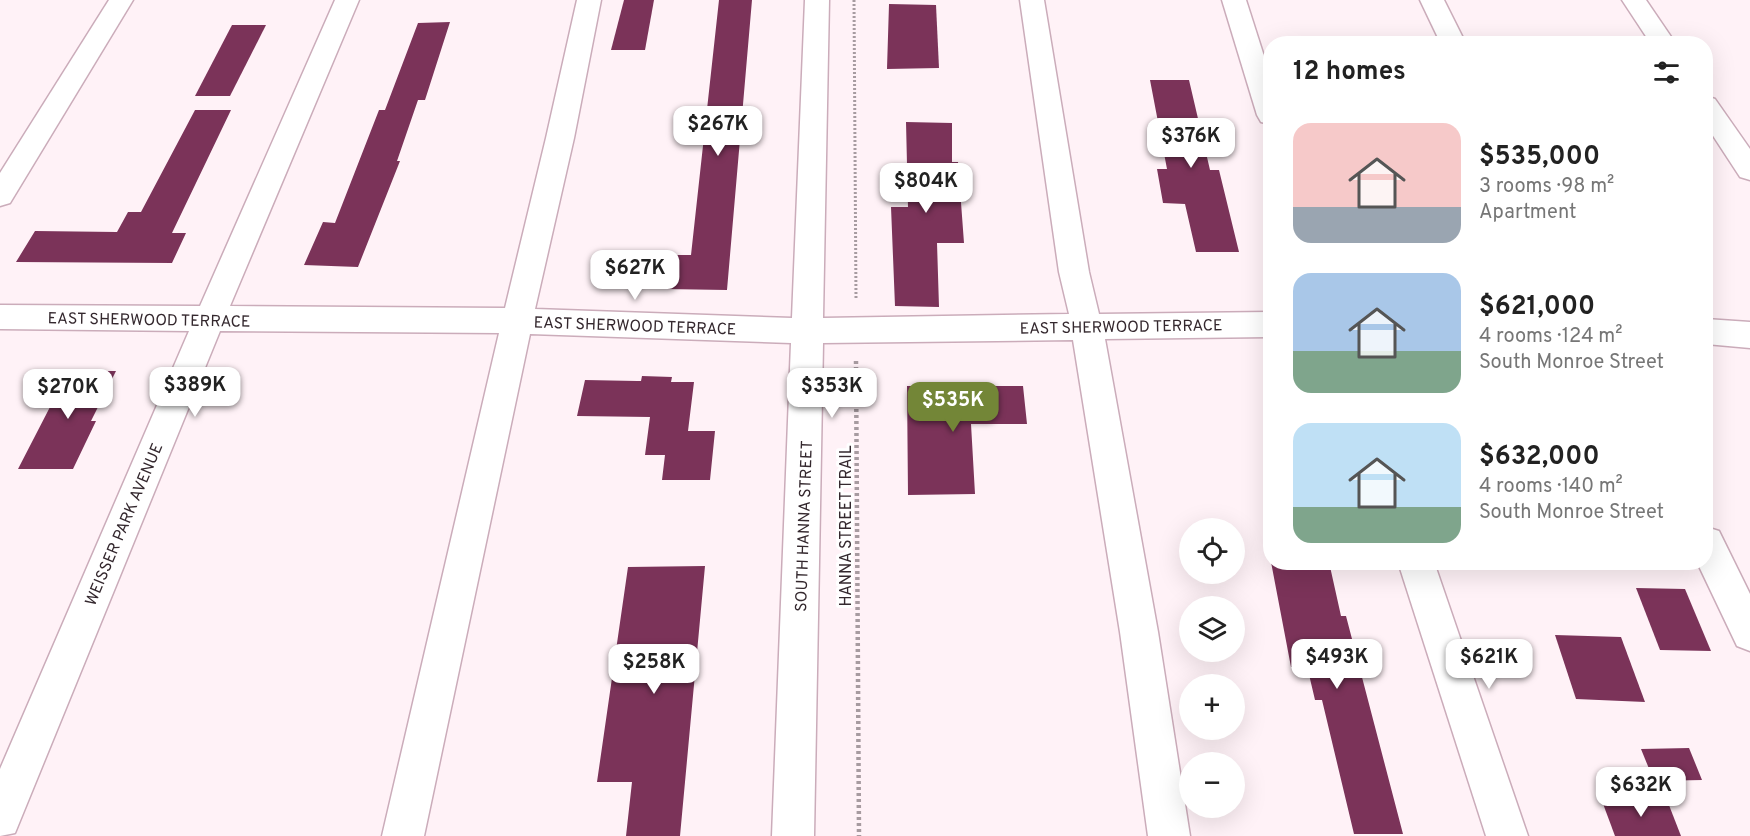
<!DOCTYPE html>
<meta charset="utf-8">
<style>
:root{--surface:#fff;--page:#f6f6f6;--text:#222;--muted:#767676;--accent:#738637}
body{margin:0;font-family:Overpass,sans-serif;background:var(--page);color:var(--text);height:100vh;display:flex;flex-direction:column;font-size:22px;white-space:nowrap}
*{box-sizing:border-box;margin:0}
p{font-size:20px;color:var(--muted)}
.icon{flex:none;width:33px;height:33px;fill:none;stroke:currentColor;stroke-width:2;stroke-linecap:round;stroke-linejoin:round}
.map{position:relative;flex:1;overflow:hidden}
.sheet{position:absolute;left:1263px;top:36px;width:450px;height:534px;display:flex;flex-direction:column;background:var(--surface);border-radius:24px;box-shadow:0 6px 24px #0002}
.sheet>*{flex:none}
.buttons{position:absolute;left:1179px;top:518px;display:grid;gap:12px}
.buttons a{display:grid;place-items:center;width:66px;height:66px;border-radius:50%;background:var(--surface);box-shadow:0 6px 24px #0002;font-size:30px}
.price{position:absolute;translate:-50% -51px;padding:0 14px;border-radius:12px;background:#fff;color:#222;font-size:20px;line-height:39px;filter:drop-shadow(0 2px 3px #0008)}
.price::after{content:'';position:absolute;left:50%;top:36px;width:18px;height:14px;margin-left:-9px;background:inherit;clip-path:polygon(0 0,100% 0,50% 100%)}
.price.on{background:var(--accent);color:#fff}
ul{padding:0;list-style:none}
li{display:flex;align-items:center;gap:18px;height:150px;padding:0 30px}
li span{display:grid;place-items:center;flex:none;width:168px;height:120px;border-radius:18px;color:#555}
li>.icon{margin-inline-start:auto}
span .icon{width:72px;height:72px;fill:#fffc;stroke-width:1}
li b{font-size:26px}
h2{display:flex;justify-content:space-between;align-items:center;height:72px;padding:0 30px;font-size:26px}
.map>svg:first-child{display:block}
.building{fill:#7b3359}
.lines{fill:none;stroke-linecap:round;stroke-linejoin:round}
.minor-casing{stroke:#cbacba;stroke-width:3}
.path-far1{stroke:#a79ba0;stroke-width:3;stroke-dasharray:2 2;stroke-linecap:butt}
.path{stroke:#a79ba0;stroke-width:4.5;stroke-dasharray:3 3;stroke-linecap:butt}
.minor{fill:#fff;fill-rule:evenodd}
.labels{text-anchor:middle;stroke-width:6;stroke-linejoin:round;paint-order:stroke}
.street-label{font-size:16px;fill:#34282e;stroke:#fff}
</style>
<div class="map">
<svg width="1750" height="836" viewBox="0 0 1750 836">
<rect width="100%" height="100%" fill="#fff2f7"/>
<g class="building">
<path d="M624 0H654L645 50H611Z"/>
<path d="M719 0H752L727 290 665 289 670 255H691Z"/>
<path d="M889 4 936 5 939 68 887 69Z"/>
<path d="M450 22 425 100H418L397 161H400L358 267 304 265 323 222 335 223 379 110H385L418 23Z"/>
<path d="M232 25H266L230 96H195Z"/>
<path d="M1150 80H1189L1210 170H1219L1239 252H1196L1185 204 1163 203 1157 169H1167Z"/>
<path d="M195 110H231L172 233H186L172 263 16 262 35 231 117 232 128 212H141Z"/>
<path d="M906 122 952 123V162H958L964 243H937L939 307 895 306 891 207H908Z"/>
<path d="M63 371H116L91 421H96L73 469H18L50 407H44Z"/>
<path d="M642 376 672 377 671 382H694L688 431H715L710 480H662L665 455H645L650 417 577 416 585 380 637 381H641Z"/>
<path d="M907 386H1023L1027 424H971L975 494 908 495Z"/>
<path d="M1271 562H1329L1341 616H1346L1403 834H1354L1322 700H1315L1307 666 1291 667Z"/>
<path d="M705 566 680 836H626L632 782H597L628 567Z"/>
<path d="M1636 588 1685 589 1711 651 1660 650Z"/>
<path d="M1555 635 1621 637 1645 702 1576 699Z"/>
<path d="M1689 748 1702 780 1654 781 1641 749Z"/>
<path d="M1667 800 1681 836H1615L1602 801Z"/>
</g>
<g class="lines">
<defs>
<g id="minor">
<path d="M109 0H133L10 203 0 206V173Z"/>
<path d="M335 0H359L230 306 505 308 546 138 577 0H601L574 138 535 309 792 318 805 0H829L823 318 1069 314 1059 272 1020 0H1044L1089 272 1099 314 1270 312V337L1105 339 1158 632 1190 836H1148L1120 632 1073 340 823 343 814 836H772L791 343 530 334 424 836H382L499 333 220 331 15 833 0 836V769L189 331 0 329V305L200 306Z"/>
<path d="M1222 0H1246L1270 75V124L1261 122 1257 115Z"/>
<path d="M1420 0H1444L1466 44H1441Z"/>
<path d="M1622 0H1646L1676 44H1651Z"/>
<path d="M1706 96 1715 99 1750 149V180L1740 177 1706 125Z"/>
<path d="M1706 319 1750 322V348L1706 344Z"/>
<path d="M1706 527 1719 531 1750 594V651L1737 646 1697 562H1706Z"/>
<path d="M1398 562H1434L1528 836H1486Z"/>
</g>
</defs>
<use href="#minor" class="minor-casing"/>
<path class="path-far1" d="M854 0 856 299"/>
<path class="path" d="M856 361 859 836"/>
<use href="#minor" class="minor"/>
</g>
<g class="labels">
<g class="street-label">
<text transform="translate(149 319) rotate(1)" y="6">EAST SHERWOOD TERRACE</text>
<text transform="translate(635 325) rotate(2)" y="6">EAST SHERWOOD TERRACE</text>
<text transform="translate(1121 326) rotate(-1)" y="6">EAST SHERWOOD TERRACE</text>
<text transform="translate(123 524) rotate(-67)" y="6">WEISSER PARK AVENUE</text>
<text transform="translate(803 526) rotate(-88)" y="6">SOUTH HANNA STREET</text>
<text transform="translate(845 526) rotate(-90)" y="6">HANNA STREET TRAIL</text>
</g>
</g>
</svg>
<div class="buttons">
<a><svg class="icon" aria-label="locate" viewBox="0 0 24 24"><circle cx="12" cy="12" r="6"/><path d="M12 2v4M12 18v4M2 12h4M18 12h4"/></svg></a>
<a><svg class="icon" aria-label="layers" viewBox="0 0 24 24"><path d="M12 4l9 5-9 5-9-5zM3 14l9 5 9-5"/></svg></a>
<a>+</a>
<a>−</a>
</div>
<b class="price" style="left:718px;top:157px">$267K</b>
<b class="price" style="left:1191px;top:169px">$376K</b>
<b class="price" style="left:926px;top:214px">$804K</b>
<b class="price" style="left:635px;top:301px">$627K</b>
<b class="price" style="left:195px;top:418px">$389K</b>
<b class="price" style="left:832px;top:419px">$353K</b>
<b class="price" style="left:68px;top:420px">$270K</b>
<b class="price on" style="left:953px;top:433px">$535K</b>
<b class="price" style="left:1337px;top:690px">$493K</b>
<b class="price" style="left:1489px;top:690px">$621K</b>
<b class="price" style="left:654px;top:695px">$258K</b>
<b class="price" style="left:1641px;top:818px">$632K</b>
<section class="sheet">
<h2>12 homes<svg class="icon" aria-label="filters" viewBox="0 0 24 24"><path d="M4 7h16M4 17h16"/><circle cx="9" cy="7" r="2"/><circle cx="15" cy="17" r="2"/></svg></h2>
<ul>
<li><span style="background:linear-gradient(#f6c9c9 70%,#9aa5b1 0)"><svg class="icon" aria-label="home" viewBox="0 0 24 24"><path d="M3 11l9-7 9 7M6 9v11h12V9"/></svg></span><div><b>$535,000</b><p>3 rooms · 98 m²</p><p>Apartment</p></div></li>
<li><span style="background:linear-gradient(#a9c7e8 65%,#7fa58c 0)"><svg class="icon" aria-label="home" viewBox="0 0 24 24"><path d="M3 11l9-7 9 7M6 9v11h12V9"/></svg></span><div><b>$621,000</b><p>4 rooms · 124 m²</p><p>South Monroe Street</p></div></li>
<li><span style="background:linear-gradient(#bfe0f5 70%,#7fa58c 0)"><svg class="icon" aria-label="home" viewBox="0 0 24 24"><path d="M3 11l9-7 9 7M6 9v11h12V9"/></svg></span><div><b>$632,000</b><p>4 rooms · 140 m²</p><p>South Monroe Street</p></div></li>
</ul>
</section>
</div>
